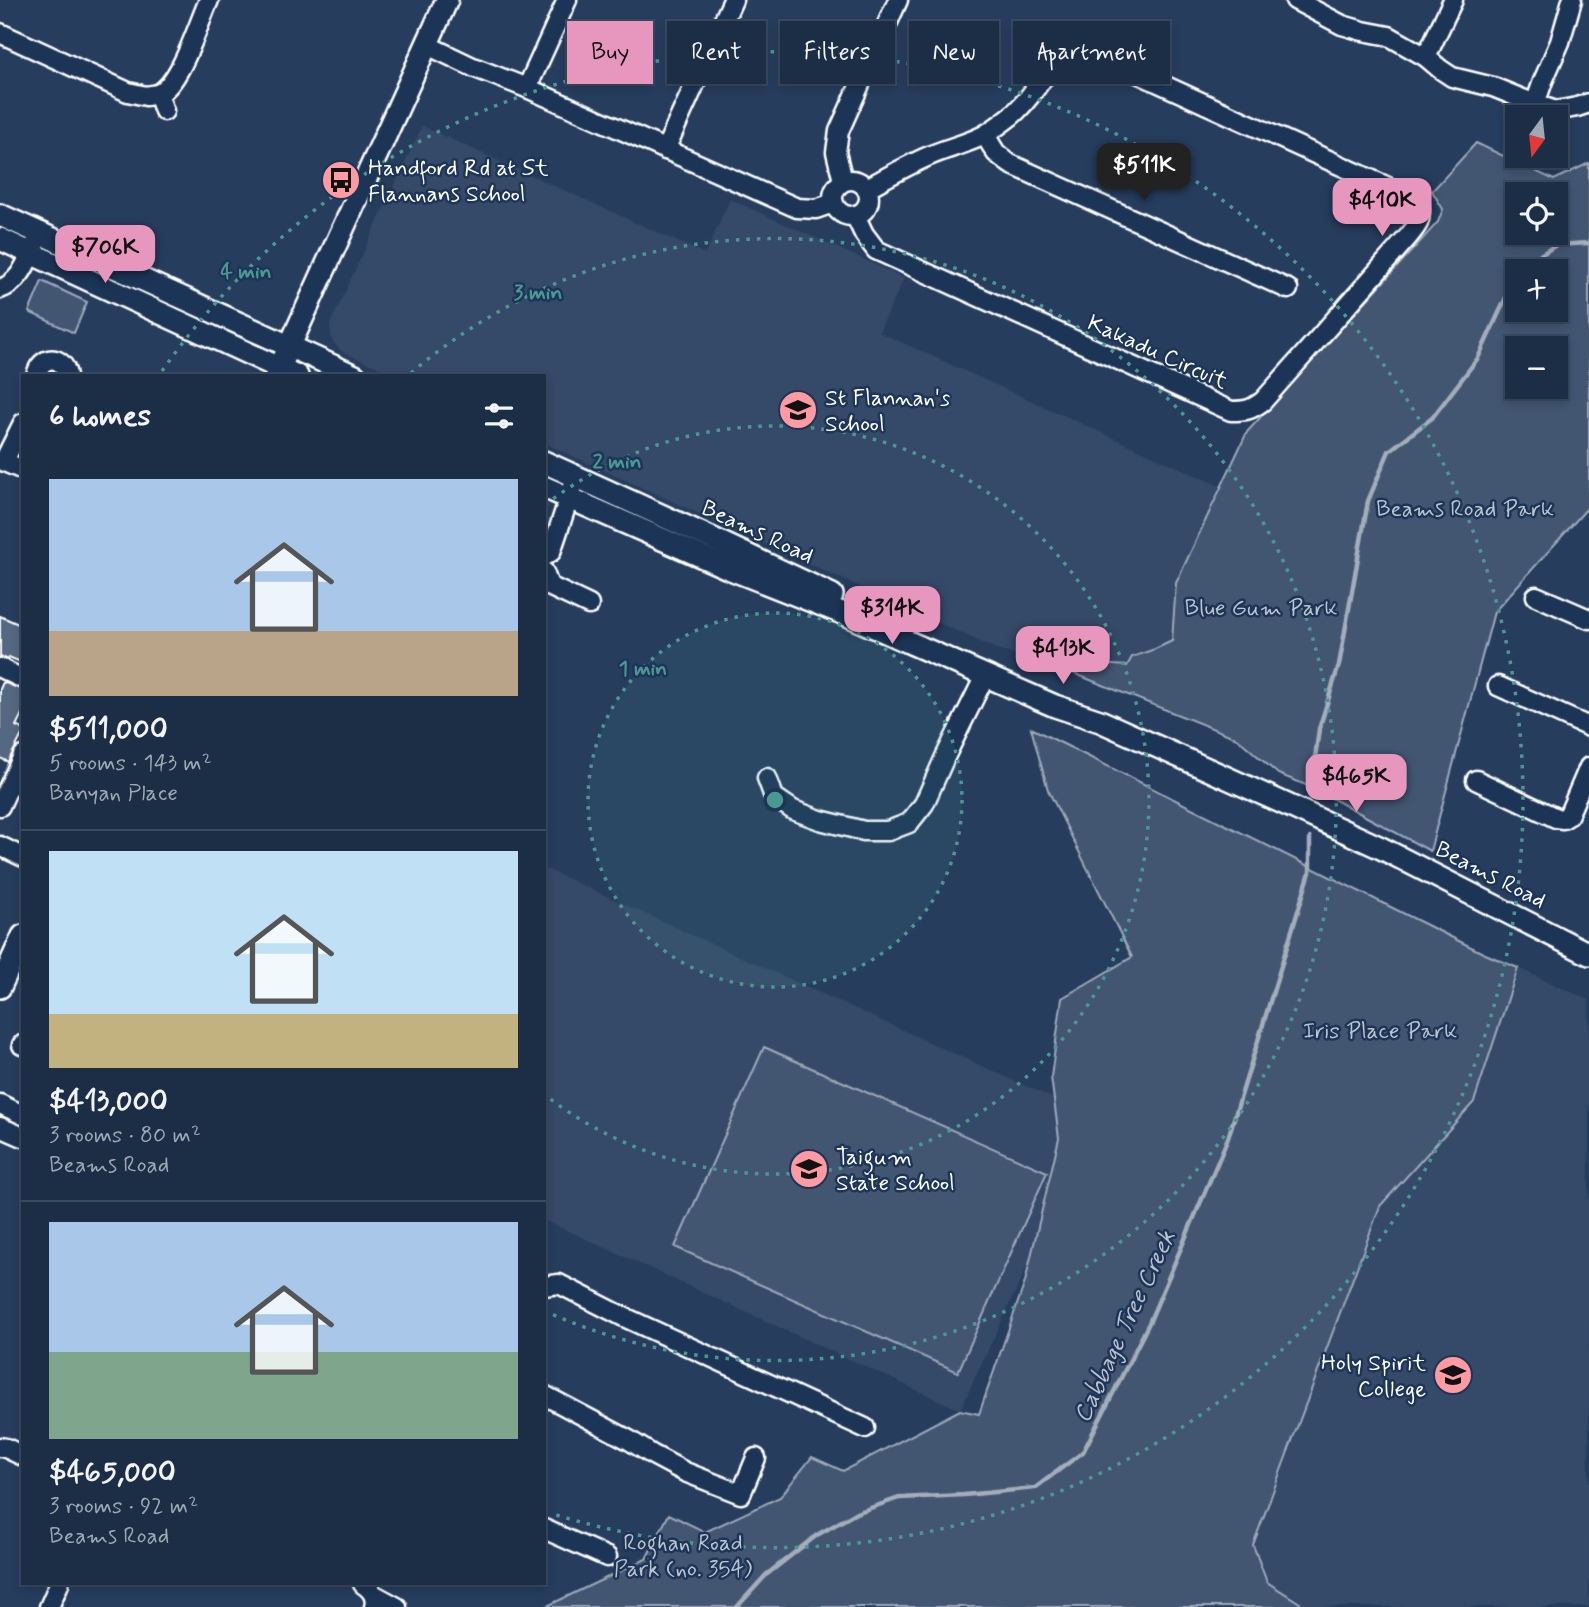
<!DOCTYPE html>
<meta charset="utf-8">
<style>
:root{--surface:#1c2e46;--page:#25364d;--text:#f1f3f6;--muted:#a0a8b3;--line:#3a4a5f;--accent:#e797bd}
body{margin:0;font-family:Mynerve,sans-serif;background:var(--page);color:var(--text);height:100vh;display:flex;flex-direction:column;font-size:26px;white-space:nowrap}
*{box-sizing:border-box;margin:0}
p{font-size:23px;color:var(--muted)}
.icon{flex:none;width:38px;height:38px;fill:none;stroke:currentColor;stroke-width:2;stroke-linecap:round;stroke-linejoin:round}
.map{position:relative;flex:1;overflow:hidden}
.drawer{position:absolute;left:21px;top:374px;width:525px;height:1211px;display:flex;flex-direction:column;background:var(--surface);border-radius:0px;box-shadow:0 4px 10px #0003,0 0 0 2px var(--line)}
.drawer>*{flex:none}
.banner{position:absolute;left:567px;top:21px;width:665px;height:63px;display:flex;gap:14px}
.needle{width:46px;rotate:195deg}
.fabs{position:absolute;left:1505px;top:105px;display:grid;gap:14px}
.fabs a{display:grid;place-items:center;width:63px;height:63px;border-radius:0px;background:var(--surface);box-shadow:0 4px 10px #0003,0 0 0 2px var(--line);font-size:35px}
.price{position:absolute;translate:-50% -60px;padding:0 16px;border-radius:14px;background:var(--accent);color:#111;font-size:23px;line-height:46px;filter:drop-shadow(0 2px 4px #0008)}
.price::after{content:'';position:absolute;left:50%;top:42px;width:21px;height:16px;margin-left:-10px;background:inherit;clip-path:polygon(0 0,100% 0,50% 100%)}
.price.active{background:#222;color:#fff}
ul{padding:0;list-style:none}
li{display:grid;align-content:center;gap:14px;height:371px;padding:0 28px}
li+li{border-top:2px solid var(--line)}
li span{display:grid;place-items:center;height:217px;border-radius:0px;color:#555}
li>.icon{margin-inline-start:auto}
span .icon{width:126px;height:126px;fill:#fffc;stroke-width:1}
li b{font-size:30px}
h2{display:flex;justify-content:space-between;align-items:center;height:84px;padding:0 28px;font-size:30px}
.chip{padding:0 24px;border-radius:0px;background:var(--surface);box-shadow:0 4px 10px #0003,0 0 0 2px var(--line);font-size:24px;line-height:63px}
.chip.active{background:var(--accent);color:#111}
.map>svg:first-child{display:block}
.built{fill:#344a68}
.green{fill:#425672;stroke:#a0aab8;stroke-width:2;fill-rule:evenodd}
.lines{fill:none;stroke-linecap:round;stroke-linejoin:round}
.stream{stroke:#a4aebb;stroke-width:4.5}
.building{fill:#556781;stroke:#fff;stroke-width:2}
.minor-casing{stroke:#fff;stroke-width:23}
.major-casing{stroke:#fff;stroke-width:26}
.minor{stroke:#1d3557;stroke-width:18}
.major{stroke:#1d3557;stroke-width:21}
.ring{fill:none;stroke:#4b9892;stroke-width:3.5;stroke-dasharray:3.5 7}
.labels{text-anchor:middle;stroke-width:5;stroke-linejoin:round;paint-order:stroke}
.poi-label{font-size:23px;fill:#fff;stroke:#1d3557;text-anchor:start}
.street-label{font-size:23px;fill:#fff;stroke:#1d3557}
.park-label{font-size:23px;fill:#bdc4ce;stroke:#1d3557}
.water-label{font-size:24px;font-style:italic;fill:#bbc2cc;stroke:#1d3557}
.centre{fill:#4b9892;stroke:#1d3557;stroke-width:3.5}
.ring-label{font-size:21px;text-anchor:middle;font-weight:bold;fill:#4b9892;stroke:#1d3557;stroke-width:5;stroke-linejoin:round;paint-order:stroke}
</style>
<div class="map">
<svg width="1589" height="1607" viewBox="0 0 1589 1607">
<rect width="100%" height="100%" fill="#263d5e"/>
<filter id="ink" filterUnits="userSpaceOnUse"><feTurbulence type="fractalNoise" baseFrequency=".0143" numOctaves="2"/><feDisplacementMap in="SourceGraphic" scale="14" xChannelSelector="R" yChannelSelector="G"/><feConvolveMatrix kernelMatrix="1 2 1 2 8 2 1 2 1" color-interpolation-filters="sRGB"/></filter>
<g filter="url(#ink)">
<g class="built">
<path d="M422 126 705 254 730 199 904 278 879 332 1220 486 1176 583 1171 669 1040 660 1000 651 544 443V376H397L343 352 336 346 331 338 330 324Z"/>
<path d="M544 868 1097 1118 960 1410 544 1220Z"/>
<path d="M1518 968 1589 1000V1607H1306L1267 1582 1253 1545 1380 1206 1474 1102Z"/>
</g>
<g class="green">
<path d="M1476 143 1554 180 1589 163V506L1494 612 1430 851 1311 787 1278 774 1237 738 1040 660 1127 666 1132 657 1155 649 1172 641 1176 583 1247 432 1438 222 1443 209 1432 191ZM1517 194H1556V233H1517ZM1517 271H1556V310H1517ZM1517 348H1556V387H1517Z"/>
<path d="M42 281 87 302 74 333 29 312Z"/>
<path d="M1031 728 1483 953 1518 968 1474 1102 1380 1206 1253 1545 1267 1582 1306 1607H545L646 1559 669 1514 705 1532 780 1497 812 1457 843 1471 960 1410 979 1414 1025 1282 1059 1138 1051 1077 1062 998 1132 957 1048 790Z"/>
<path d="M764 1047 1047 1172 958 1372 675 1247Z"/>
</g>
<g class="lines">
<g class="stream">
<path d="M1518 271 1520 268 1556 245 1589 243"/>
<path d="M1311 787 1319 729 1339 665 1368 501 1389 451 1432 418 1478 358 1517 274"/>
<path d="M737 1607 766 1575 817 1535 856 1513 899 1498 964 1495 1035 1488 1083 1452 1149 1323 1228 1138 1310 872V838"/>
</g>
</g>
<g class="building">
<path d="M0 616 23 626V663L9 657 8 659 0 657Z"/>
<path d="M3 682 23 690V712L16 726 23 729V733L8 762 0 758V689Z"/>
</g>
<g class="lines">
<defs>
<g id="minor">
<path d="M1295 0 1342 25 1363 31 1389 36 1426 57 1440 69 1452 77 1493 87 1535 104 1556 111 1577 107 1589 103"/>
<path d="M0 33 128 92 146 96 158 94 164 111"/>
<path d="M427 45 473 67 527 88 797 208 816 209 833 203"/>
<path d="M1426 57 1453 0"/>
<path d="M527 88 567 0"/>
<path d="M158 94C181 83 198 24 209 0"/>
<path d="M1535 104 1543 81 1560 42 1572 0"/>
<path d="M985 135 996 153 1010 164 1288 289"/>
<path d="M665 150 733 0"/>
<circle cx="851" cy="198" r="18"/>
<path d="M843 181 836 152 839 131 898 0"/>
<path d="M855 215 864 234 876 250 1231 411C1246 411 1251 410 1263 401L1408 237C1418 225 1422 220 1419 205L1410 197 1104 58C1043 48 1048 85 1011 116 1003 122 993 130 984 135 967 144 947 148 929 156 908 165 887 177 867 188"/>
<path d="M0 289C21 282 27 261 36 243"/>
<path d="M36 376C40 354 64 354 67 376"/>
<path d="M0 460 23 470"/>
<path d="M4 461 23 423"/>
<path d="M544 556 551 552 573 486"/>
<path d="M544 572 549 586 589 605"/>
<path d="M1536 596 1589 619"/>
<path d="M0 668 23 679"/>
<path d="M1498 686 1589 727"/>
<path d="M767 778 774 797 793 810 820 820 864 831H888L909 823 924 804 945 757 985 676"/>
<path d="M1476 780 1556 818 1563 819 1568 816 1589 767"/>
<path d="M0 806 23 756"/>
<path d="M0 846 23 857"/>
<path d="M22 1045H23"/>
<path d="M0 1104 23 1115"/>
<path d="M0 1127 23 1137"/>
<path d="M544 1286 559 1284 622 1316 865 1428"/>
<path d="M544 1395 629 1440 653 1455 685 1472 741 1494 756 1458"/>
<path d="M0 1447 6 1448 23 1456"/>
<path d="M544 1529 607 1557"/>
<path d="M363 1584C371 1589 377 1597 374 1607"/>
<path d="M373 1594 397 1607"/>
<path d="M49 1607 59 1584"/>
</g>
<g id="major">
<path d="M0 215 355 376"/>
<path d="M0 239 297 376"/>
<path d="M276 376 447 0"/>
<path d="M544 462 711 538 832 595"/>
<path d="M544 487 728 568 842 613 1055 706 1100 721 1283 803 1381 848 1589 954"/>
<path d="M0 987 23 936"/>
</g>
</defs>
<use href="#minor" class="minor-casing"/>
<use href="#major" class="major-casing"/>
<use href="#minor" class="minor"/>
<use href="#major" class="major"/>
</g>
</g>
<circle cx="775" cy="800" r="187" fill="#4b9892" fill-opacity=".12"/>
<g class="ring">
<circle cx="775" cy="800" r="187"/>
<path d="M545 505A374 374 0 1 1 545 1095"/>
<path d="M411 373A561 561 0 1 1 547 1312"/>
<path d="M162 371A748 748 0 1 1 550 1513"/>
</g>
<defs>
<symbol id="bus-disc" viewBox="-11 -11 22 22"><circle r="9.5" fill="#ff9aa2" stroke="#1d3557"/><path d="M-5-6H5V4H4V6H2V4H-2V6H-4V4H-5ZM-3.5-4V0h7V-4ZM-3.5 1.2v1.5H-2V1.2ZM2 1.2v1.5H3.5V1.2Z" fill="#111"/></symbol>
<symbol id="school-disc" viewBox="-11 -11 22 22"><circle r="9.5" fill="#ff9aa2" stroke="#1d3557"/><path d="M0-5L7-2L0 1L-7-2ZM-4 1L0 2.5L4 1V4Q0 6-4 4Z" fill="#111"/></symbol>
</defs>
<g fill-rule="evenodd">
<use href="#bus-disc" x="319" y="158" width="44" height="44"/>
<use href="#school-disc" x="776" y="388" width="44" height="44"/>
<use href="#school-disc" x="787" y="1147" width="44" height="44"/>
<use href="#school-disc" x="1431" y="1353" width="44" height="44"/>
</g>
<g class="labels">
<g class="poi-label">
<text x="368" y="175">Handford Rd at St<tspan x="368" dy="26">Flannans School</tspan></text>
<text x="825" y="405">St Flannan's<tspan x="825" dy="26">School</tspan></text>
<text x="836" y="1164">Taigum<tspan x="836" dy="26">State School</tspan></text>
<text x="1426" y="1370" text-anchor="end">Holy Spirit<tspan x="1426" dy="26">College</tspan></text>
</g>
<g class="street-label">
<text transform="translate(1158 351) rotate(24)" y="8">Kakadu Circuit</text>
<text transform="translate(758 531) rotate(25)" y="8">Beams Road</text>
<text transform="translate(1491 874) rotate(27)" y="8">Beams Road</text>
</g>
<g class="park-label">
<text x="1465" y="516">Beams Road Park</text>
<text x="1261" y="615">Blue Gum Park</text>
<text x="1380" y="1038">Iris Place Park</text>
<text x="683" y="1550">Roghan Road<tspan x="683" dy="26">Park (no. 354)</tspan></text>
</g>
<g class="water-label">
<text transform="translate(1124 1326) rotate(-65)" y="8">Cabbage Tree Creek</text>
</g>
</g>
<circle cx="775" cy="800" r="10" class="centre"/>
<g class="ring-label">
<text x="246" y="278">4 min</text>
<text x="538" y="299">3 min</text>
<text x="617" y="468">2 min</text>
<text x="643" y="675">1 min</text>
</g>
</svg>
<div class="fabs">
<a><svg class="needle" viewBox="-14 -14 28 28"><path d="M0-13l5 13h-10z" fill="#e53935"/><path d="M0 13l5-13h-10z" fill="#a0a8b3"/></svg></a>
<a><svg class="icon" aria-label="locate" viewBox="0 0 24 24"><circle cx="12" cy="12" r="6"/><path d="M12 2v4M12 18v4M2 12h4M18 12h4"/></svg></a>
<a>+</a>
<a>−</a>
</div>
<b class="price active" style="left:1144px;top:203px">$511K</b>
<b class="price" style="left:1382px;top:238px">$410K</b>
<b class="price" style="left:105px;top:285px">$706K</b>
<b class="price" style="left:892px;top:646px">$314K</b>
<b class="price" style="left:1063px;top:686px">$413K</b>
<b class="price" style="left:1356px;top:814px">$465K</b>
<div class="banner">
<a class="chip active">Buy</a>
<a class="chip">Rent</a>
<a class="chip">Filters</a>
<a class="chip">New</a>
<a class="chip">Apartment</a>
</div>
<section class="drawer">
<h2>6 homes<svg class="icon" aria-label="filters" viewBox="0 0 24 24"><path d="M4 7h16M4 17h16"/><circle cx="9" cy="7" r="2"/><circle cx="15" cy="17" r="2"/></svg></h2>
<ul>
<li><span style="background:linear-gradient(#a9c7e8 70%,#b9a48a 0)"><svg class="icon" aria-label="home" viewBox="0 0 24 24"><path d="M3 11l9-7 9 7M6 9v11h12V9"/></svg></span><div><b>$511,000</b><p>5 rooms · 143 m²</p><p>Banyan Place</p></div></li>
<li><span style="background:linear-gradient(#bfe0f5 75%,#c2b280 0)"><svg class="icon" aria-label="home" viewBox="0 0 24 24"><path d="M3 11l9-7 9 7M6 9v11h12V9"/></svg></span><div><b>$413,000</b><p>3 rooms · 80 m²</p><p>Beams Road</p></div></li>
<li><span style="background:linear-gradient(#a9c7e8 60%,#7fa58c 0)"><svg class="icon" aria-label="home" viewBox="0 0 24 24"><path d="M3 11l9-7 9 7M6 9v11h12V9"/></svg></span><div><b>$465,000</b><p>3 rooms · 92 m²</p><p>Beams Road</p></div></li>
</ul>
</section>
</div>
